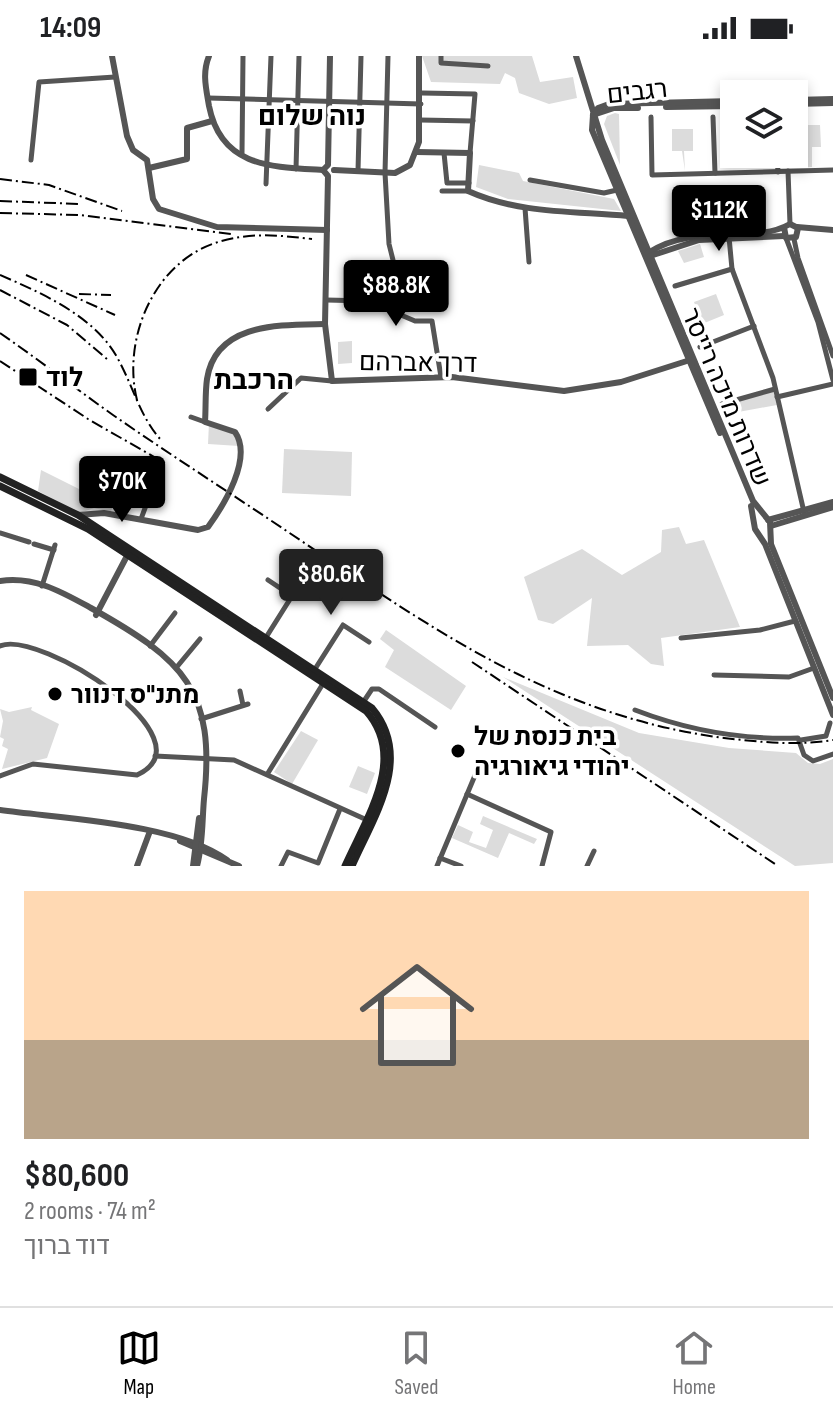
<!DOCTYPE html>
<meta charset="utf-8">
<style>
:root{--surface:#fff;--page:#f2f2f2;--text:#202124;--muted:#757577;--line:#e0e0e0;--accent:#000}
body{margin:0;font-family:"Sofia Sans Condensed",Heebo,sans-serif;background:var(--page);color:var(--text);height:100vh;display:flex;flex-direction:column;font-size:30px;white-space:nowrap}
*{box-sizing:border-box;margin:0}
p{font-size:26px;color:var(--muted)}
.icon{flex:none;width:44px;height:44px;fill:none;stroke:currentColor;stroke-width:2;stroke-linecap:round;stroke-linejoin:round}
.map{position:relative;height:810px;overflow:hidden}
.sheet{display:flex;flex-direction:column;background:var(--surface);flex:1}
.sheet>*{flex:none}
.controls{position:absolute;left:720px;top:24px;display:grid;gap:16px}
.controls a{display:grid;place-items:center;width:88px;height:88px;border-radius:0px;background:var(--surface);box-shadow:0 4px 12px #0003;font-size:40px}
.price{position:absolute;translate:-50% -68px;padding:0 18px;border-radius:8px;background:var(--accent);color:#fff;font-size:26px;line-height:52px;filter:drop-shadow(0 2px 4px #0008)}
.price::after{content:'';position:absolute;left:50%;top:48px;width:24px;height:18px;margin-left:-12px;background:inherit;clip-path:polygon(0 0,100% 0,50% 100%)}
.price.on{background:#222;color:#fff}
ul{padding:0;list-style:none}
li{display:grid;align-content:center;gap:16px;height:424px;padding:0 24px}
li span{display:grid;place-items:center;height:248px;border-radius:0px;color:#555}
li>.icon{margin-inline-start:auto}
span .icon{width:144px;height:144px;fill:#fffc;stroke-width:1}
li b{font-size:34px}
.status{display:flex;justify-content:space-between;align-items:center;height:56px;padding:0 40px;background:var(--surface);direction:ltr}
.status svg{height:22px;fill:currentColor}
.menu{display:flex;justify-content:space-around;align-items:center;height:112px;border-top:2px solid var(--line);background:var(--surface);font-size:22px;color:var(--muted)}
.menu a{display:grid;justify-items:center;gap:4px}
.menu .on{color:var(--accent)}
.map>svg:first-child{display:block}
.green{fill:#dcdcdc}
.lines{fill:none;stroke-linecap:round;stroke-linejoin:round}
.minor{stroke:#555;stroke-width:5}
.tertiary{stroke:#555;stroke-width:6}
.secondary{stroke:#222;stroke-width:7}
.rail{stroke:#000;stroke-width:2;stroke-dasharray:12 4 2 4;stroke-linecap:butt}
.poi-dot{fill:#000;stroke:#fff;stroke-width:3}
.labels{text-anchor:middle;stroke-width:7;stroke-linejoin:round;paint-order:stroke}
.street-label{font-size:26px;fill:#000;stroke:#fff}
.poi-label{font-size:26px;font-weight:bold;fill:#000;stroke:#fff;text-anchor:start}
.neighbourhood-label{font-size:28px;font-weight:bold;fill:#000;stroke:#fff}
</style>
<div class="status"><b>14:09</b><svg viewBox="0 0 49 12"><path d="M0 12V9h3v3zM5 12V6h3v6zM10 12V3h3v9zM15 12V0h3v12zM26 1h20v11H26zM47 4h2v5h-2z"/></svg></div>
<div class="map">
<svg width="833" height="810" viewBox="0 0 833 810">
<rect width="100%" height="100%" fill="#fff"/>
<g class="green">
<path d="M422 0H532L540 26 573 21 577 42 549 48 519 37 515 22 505 17 500 28 431 26Z"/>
<path d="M615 57 619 58 620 109 604 68 607 60Z"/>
<path d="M799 69H820L821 91H812V111H808V91H800Z"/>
<path d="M672 73H693V95H684L685 115 682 95H672Z"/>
<path d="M479 109 519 117 523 125 614 143 621 155 508 143 476 131Z"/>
<path d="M700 188 704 201 684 207 678 195Z"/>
<path d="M716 238 724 259 702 268 694 246Z"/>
<path d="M352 285V307L338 308V286Z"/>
<path d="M774 335 777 349 722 359 719 351Z"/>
<path d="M209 367 232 374 239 390 208 388Z"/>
<path d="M284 393 352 396 351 440 282 437Z"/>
<path d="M41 414 97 442 106 422 119 426 111 456 94 452 80 457 38 435Z"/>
<path d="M679 471 686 488 704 484 740 571 661 582 664 610 651 608 628 589 587 590 592 542 553 568 538 564 524 521 582 493 622 519 661 496 662 474Z"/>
<path d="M386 574 466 630 451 654 385 611 394 594 380 583Z"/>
<path d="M503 621 639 677 729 692 796 697 808 707 820 708 833 703V807L795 810Z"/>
<path d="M32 651 31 654 59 668 47 702 2 713 8 693 2 690 4 683 0 681 3 665 0 653 9 656Z"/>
<path d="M301 675 318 684 292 728 274 716Z"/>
<path d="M358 710 375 717 367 738 349 731Z"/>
<path d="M483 760 537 783 534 788 509 777 498 802 452 782 458 769 473 776 469 786 486 792 493 774 480 768Z"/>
</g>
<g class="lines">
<g class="minor">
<path d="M388 0 385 117 389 188 393 204"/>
<path d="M441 0V7L488 10"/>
<path d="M422 37 475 38 470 97"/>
<path d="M208 42 421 48"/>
<path d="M651 61 652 119 833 114"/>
<path d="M713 61 715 117"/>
<path d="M420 64 473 65"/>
<path d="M242 97 243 0"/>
<path d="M444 97 447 127H469"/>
<path d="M777 98 778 116"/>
<path d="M31 104 39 26 115 21"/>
<path d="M296 113 299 0"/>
<path d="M358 115 361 0"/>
<path d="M788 115 790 168"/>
<path d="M530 124 604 137 617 134"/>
<path d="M266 128 271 0"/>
<path d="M442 135H468"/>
<path d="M525 152 529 206"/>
<path d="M729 181 732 213 773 322 804 456"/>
<path d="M786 182 818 266 833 324"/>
<path d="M794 183 798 202 833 300"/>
<path d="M675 230 732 213"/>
<path d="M326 244 368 245 415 265H432L441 321"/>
<path d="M700 291 754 270"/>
<path d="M777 341 833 328"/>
<path d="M722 348 775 333"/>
<path d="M268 353 301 322 332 325"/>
<path d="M191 361 205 366"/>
<path d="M141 463 151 436"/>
<path d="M0 477 29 486"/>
<path d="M34 488 54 494"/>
<path d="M42 530 55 489"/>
<path d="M681 582 760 574 795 565"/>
<path d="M265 583 292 540 268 524"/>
<path d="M0 590C39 573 214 684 137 719L33 708 0 720"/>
<path d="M150 590 175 557"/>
<path d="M176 612 200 583"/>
<path d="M315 613 343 569 369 586"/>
<path d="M714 619 789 621 814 612"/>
<path d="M240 635 243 649"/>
<path d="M364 645 372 633H379L435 671"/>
<path d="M635 654C687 674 742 684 798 682L804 699 813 705 833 698"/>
<path d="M201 663 248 648"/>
<path d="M801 684 826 680 830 667"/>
<path d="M155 700 234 704 367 764"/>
<path d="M268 717 324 626"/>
<path d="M467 738 551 776 542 810"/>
<path d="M440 802 461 810"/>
<path d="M281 810 288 796 318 807 340 753"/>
<path d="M437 810 481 705"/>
<path d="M587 810 594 795"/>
</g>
<g class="tertiary">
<path d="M112 0 127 80 133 94 147 104 153 143 159 153 217 171 327 174"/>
<path d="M209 0C202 17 206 32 209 50 221 111 271 111 323 114"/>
<path d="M330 0 328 109 323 114 328 120 325 268 332 325 452 321 564 335 621 326 690 304"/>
<path d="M576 0 602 84 753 445 770 466 771 488 833 642"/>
<path d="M794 44 833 43"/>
<path d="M794 48 833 47"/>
<path d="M666 51 734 50"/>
<path d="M593 59 592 74 720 377"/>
<path d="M593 59 598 52 609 48 734 45"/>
<path d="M593 59 614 52H638"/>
<path d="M417 96 470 97 468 135C519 158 574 155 628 160"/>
<path d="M149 112 187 103V72L212 65"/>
<path d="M334 114 395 117 410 109 419 86V0"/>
<path d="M797 171 833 174"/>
<path d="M648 197C695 166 754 189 790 168L798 172 796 181 786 182 784 171"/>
<path d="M650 200 699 184 784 180"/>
<path d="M751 450 755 473 765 488 833 659"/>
<path d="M78 459 104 457 198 474 208 471C224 449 253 402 235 376L205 366C206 352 205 337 207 323 216 266 281 269 325 268"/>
<path d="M768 464 833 446"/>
<path d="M771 470 833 451"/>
<path d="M0 525C35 520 62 536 91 552 184 604 216 634 204 743 202 766 203 788 197 810"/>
<path d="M96 559 128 498"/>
<path d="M0 754C64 763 176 767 227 804"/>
<path d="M180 785 239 810"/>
<path d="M137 810 150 775"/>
<path d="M193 810 199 762"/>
</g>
<g class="secondary">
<path d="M0 421 78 459 372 652C414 702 374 760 352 810"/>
<path d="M0 430 88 473 366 655C408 702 366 762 345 810"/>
</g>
<g class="rail">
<path d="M0 123 49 129 122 155"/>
<path d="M0 145 80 148"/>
<path d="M0 157 80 159 231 178"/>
<path d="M0 219C42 237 96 261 118 303 133 330 140 361 161 384"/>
<path d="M26 219 115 259"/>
<path d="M0 234 67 269 107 303"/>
<path d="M79 238 111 239"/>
<path d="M0 277C39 304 75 332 113 359 175 402 238 442 300 484 437 576 556 660 724 682 760 686 797 690 833 684"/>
<path d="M0 305 88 363 168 409"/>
<path d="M137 344C122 284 153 208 215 187 248 176 278 179 312 183"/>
<path d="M472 606 778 810"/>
</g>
</g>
<g class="poi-dot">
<rect x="18" y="311" width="20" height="20" rx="4"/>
<circle cx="55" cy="638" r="8"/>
<circle cx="458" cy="695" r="8"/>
</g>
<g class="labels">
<g class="street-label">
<text transform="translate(637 35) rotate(-6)" y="9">רגבים</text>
<text transform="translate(418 306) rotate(1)" y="9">דרך אברהם</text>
<text transform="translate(727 341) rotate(67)" y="9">שדרות מיכה רייסר</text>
</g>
<g class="poi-label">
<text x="46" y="330">לוד</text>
<text x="71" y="647">מתנ"ס דנוור</text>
<text x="474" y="689">בית כנסת של<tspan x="474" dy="30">יהודי גיאורגיה</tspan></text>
</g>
<g class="neighbourhood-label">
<text x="312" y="69">נוה שלום</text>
<text x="254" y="333">הרכבת</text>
</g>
</g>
</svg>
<div class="controls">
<a><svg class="icon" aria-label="layers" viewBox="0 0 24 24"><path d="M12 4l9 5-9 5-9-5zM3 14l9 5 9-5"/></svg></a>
</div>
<b class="price" style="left:719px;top:197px">$112K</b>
<b class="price" style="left:396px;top:272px">$88.8K</b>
<b class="price" style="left:122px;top:468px">$70K</b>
<b class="price on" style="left:331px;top:561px">$80.6K</b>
</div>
<section class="sheet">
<ul>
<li><span style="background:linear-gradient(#ffd9b3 60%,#b9a48a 0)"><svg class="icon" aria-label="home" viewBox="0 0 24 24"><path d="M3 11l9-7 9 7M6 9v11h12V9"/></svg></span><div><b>$80,600</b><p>2 rooms · 74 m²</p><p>דוד ברוך</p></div></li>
</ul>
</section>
<nav class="menu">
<a class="on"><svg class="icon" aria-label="map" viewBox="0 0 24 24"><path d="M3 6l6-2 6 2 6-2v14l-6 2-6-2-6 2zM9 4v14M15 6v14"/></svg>Map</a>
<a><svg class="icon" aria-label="saved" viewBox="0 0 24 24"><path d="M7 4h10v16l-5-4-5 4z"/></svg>Saved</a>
<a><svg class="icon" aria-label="home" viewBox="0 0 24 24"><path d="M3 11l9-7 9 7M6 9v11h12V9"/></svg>Home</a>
</nav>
